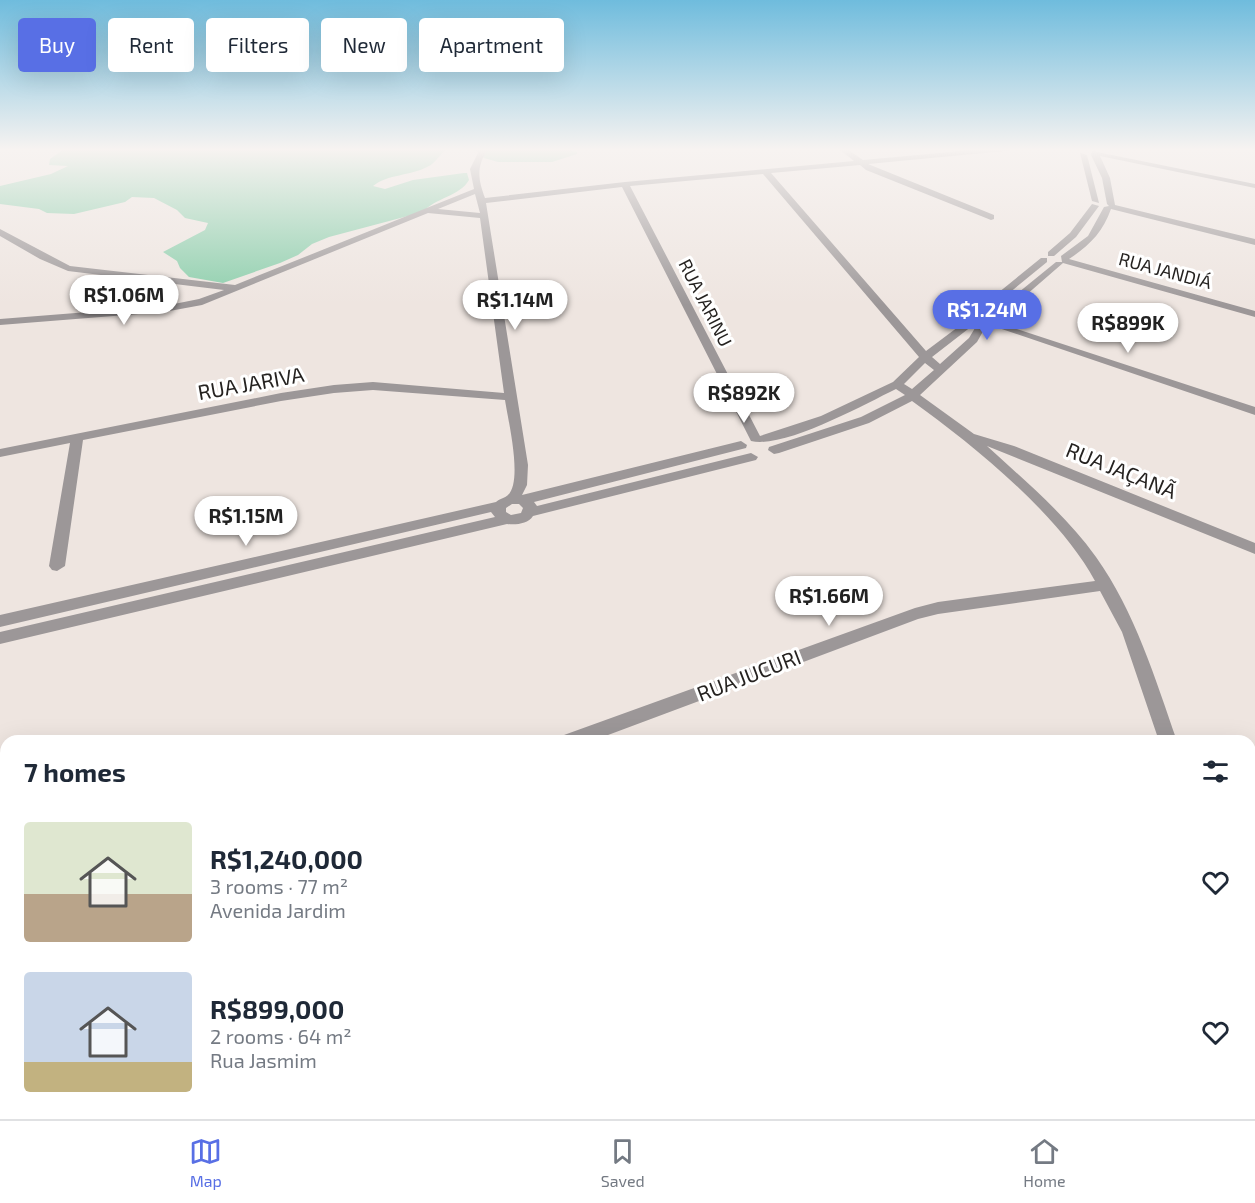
<!DOCTYPE html>
<meta charset="utf-8">
<style>
:root{--surface:#fff;--page:#f2f2f3;--text:#1f2937;--muted:#747a83;--line:#e0e1e3;--accent:#586fe5}
body{margin:0;font-family:"Exo 2",sans-serif;background:var(--page);color:var(--text);height:100vh;display:flex;flex-direction:column;font-size:22px;white-space:nowrap}
*{box-sizing:border-box;margin:0}
p{font-size:20px;color:var(--muted)}
.icon{flex:none;width:33px;height:33px;fill:none;stroke:currentColor;stroke-width:2;stroke-linecap:round;stroke-linejoin:round}
.map{position:relative;flex:1;overflow:hidden}
.side{position:absolute;left:0px;top:735px;width:1256px;height:384px;display:flex;flex-direction:column;background:var(--surface);border-radius:18px 18px 0 0;box-shadow:0 6px 24px #0002}
.side>*{flex:none}
.guide{position:absolute;left:18px;top:18px;width:600px;height:54px;display:flex;gap:12px}
.price{position:absolute;translate:-50% -51px;padding:0 14px;border-radius:21px;background:#fff;color:#222;font-size:20px;line-height:39px;filter:drop-shadow(0 2px 3px #0008)}
.price::after{content:'';position:absolute;left:50%;top:36px;width:18px;height:14px;margin-left:-9px;background:inherit;clip-path:polygon(0 0,100% 0,50% 100%)}
.price.active{background:var(--accent);color:#fff}
ul{padding:0;list-style:none}
li{display:flex;align-items:center;gap:18px;height:150px;padding:0 24px}
li span{display:grid;place-items:center;flex:none;width:168px;height:120px;border-radius:6px;color:#555}
li>.icon{margin-inline-start:auto}
span .icon{width:72px;height:72px;fill:#fffc;stroke-width:1}
li b{font-size:26px}
h2{display:flex;justify-content:space-between;align-items:center;height:72px;padding:0 24px;font-size:26px}
.chip{padding:0 21px;border-radius:6px;background:var(--surface);box-shadow:0 6px 24px #0002;font-size:21px;line-height:54px}
.chip.active{background:var(--accent);color:#fff}
.menu{display:flex;justify-content:space-around;align-items:center;height:84px;border-top:2px solid var(--line);background:var(--surface);font-size:16px;color:var(--muted)}
.menu a{display:grid;justify-items:center;gap:3px}
.menu .active{color:var(--accent)}
.map>svg:first-child{display:block}
.green{fill:#8bceab}
.lines{fill:none;stroke-linecap:round;stroke-linejoin:round}
.minor{fill:#9c9798;fill-rule:evenodd}
.labels{text-anchor:middle;stroke-width:6;stroke-linejoin:round;paint-order:stroke}
.far-street-label{font-size:18px;fill:#252220;stroke:#fff}
.street-label{font-size:21px;fill:#252220;stroke:#fff}
</style>
<div class="map">
<svg width="1255" height="1119" viewBox="0 0 1255 1119">
<rect width="100%" height="100%" fill="#eee5e0"/>
<g class="green">
<path d="M64 149H448C439 153 437 163 427 167 410 176 388 174 373 186L385 189 413 180 464 173H467L469 180C460 196 435 198 423 212L329 237 312 244 298 255 280 263 223 283 189 277 180 268 177 261 163 252 205 230 208 223 185 218 177 210 154 198 132 197 125 202 74 214 47 213 39 209 0 204V186L51 174 68 166 49 165 50 159Z"/>
<path d="M472 149H561L577 152V154L552 162H498L484 158 480 153Z"/>
</g>
<g class="lines">
<g class="minor">
<path d="M480 149H488C476 167 478 179 485 198L625 182 854 161 839 149H847L863 160 983 149H1009L1005 151 868 164 994 215V219L991 220 866 170 860 165 771 173 926 351 966 321V316L972 314 1041 258H1047V262L976 320 986 326 977 342 920 395 974 434 1014 446 1255 543V554L987 446C1025 481 1066 515 1096 557 1135 612 1155 678 1177 741H1159L1122 632 1100 591 938 614 918 619 592 741H562L564 735 915 608 938 602 1095 581C1059 514 973 445 912 401L869 423 779 453 774 454 768 450 769 447 861 417 905 395 896 389C863 405 784 449 751 441L622 187 486 203 528 465 527 485 522 495 741 441 747 445 746 448 534 502 537 506 751 453 758 457 756 460 533 516C528 524 516 525 507 524L0 644V632L495 517 491 512 0 627V615L496 502C499 499 505 498 508 495 523 481 508 420 505 400L373 390 334 393 281 401 83 440 65 566 57 571 52 570 49 566 70 443 0 457V449L281 393 334 385 373 382 504 393 480 218 428 213 202 305 164 312 0 325V319L164 306 199 299 224 290 68 271 40 259 0 236V229L70 266 235 285 474 189 470 169ZM763 174 919 357 893 382 821 416 760 436 630 186ZM475 194 480 213 438 209ZM972 326 975 328 969 338 940 364 932 357ZM925 363 934 370 912 389 904 384ZM512 504H519L523 508 521 513 511 515 506 512V508Z"/>
<path d="M1092 151 1255 184V188L1100 156 1110 178 1115 205 1255 239V245L1111 209C1103 232 1089 246 1069 259L1255 311V317L1063 263 995 322 1255 407V415L987 324V318L1056 262H1062L1061 256 1088 236 1104 207 1109 206 1107 204 1102 178 1091 155Z"/>
<path d="M1080 153 1087 155 1099 203 1092 201Z"/>
<path d="M1092 204 1099 206 1076 237 1054 256H1048V252L1070 233Z"/>
<path d="M0 813 6 815V836L0 834Z"/>
<path d="M1255 901V923L1250 924V902Z"/>
<path d="M208 1113H237L234 1119H205Z"/>
<path d="M570 1113H596L593 1119H567Z"/>
</g>
</g>
<linearGradient id="sky" x2="0" y2="1"><stop stop-color="#6fbcdd"/><stop offset="0.49" stop-color="#f7f3f1"/><stop offset="1" stop-color="#f7f3f1" stop-opacity="0"/></linearGradient>
<rect width="1255" height="305" fill="url(#sky)"/>
<g class="labels">
<g class="far-street-label">
<text transform="translate(1165 271) rotate(15)" y="6">RUA JANDIÁ</text>
<text transform="translate(705 303) rotate(63)" y="6">RUA JARINU</text>
</g>
<g class="street-label">
<text transform="translate(251 384) rotate(-10)" y="7">RUA JARIVA</text>
<text transform="translate(1121 471) rotate(22)" y="7">RUA JAÇANÃ</text>
<text transform="translate(749 676) rotate(-21)" y="7">RUA JUCURI</text>
</g>
</g>
</svg>
<b class="price" style="left:124px;top:326px">R$1.06M</b>
<b class="price" style="left:515px;top:331px">R$1.14M</b>
<b class="price active" style="left:987px;top:341px">R$1.24M</b>
<b class="price" style="left:1128px;top:354px">R$899K</b>
<b class="price" style="left:744px;top:424px">R$892K</b>
<b class="price" style="left:246px;top:547px">R$1.15M</b>
<b class="price" style="left:829px;top:627px">R$1.66M</b>
<div class="guide">
<a class="chip active">Buy</a>
<a class="chip">Rent</a>
<a class="chip">Filters</a>
<a class="chip">New</a>
<a class="chip">Apartment</a>
</div>
<section class="side">
<h2>7 homes<svg class="icon" aria-label="filters" viewBox="0 0 24 24"><path d="M4 7h16M4 17h16"/><circle cx="9" cy="7" r="2"/><circle cx="15" cy="17" r="2"/></svg></h2>
<ul>
<li><span style="background:linear-gradient(#dfe7d0 60%,#b9a48a 0)"><svg class="icon" aria-label="home" viewBox="0 0 24 24"><path d="M3 11l9-7 9 7M6 9v11h12V9"/></svg></span><div><b>R$1,240,000</b><p>3 rooms · 77 m²</p><p>Avenida Jardim</p></div><svg class="icon" aria-label="heart" viewBox="0 0 24 24"><path d="M12 20l-8-8c-3-5 5-10 8-4 3-6 11-1 8 4z"/></svg></li>
<li><span style="background:linear-gradient(#c9d6e8 75%,#c2b280 0)"><svg class="icon" aria-label="home" viewBox="0 0 24 24"><path d="M3 11l9-7 9 7M6 9v11h12V9"/></svg></span><div><b>R$899,000</b><p>2 rooms · 64 m²</p><p>Rua Jasmim</p></div><svg class="icon" aria-label="heart" viewBox="0 0 24 24"><path d="M12 20l-8-8c-3-5 5-10 8-4 3-6 11-1 8 4z"/></svg></li>
</ul>
</section>
</div>
<nav class="menu">
<a class="active"><svg class="icon" aria-label="map" viewBox="0 0 24 24"><path d="M3 6l6-2 6 2 6-2v14l-6 2-6-2-6 2zM9 4v14M15 6v14"/></svg>Map</a>
<a><svg class="icon" aria-label="saved" viewBox="0 0 24 24"><path d="M7 4h10v16l-5-4-5 4z"/></svg>Saved</a>
<a><svg class="icon" aria-label="home" viewBox="0 0 24 24"><path d="M3 11l9-7 9 7M6 9v11h12V9"/></svg>Home</a>
</nav>
